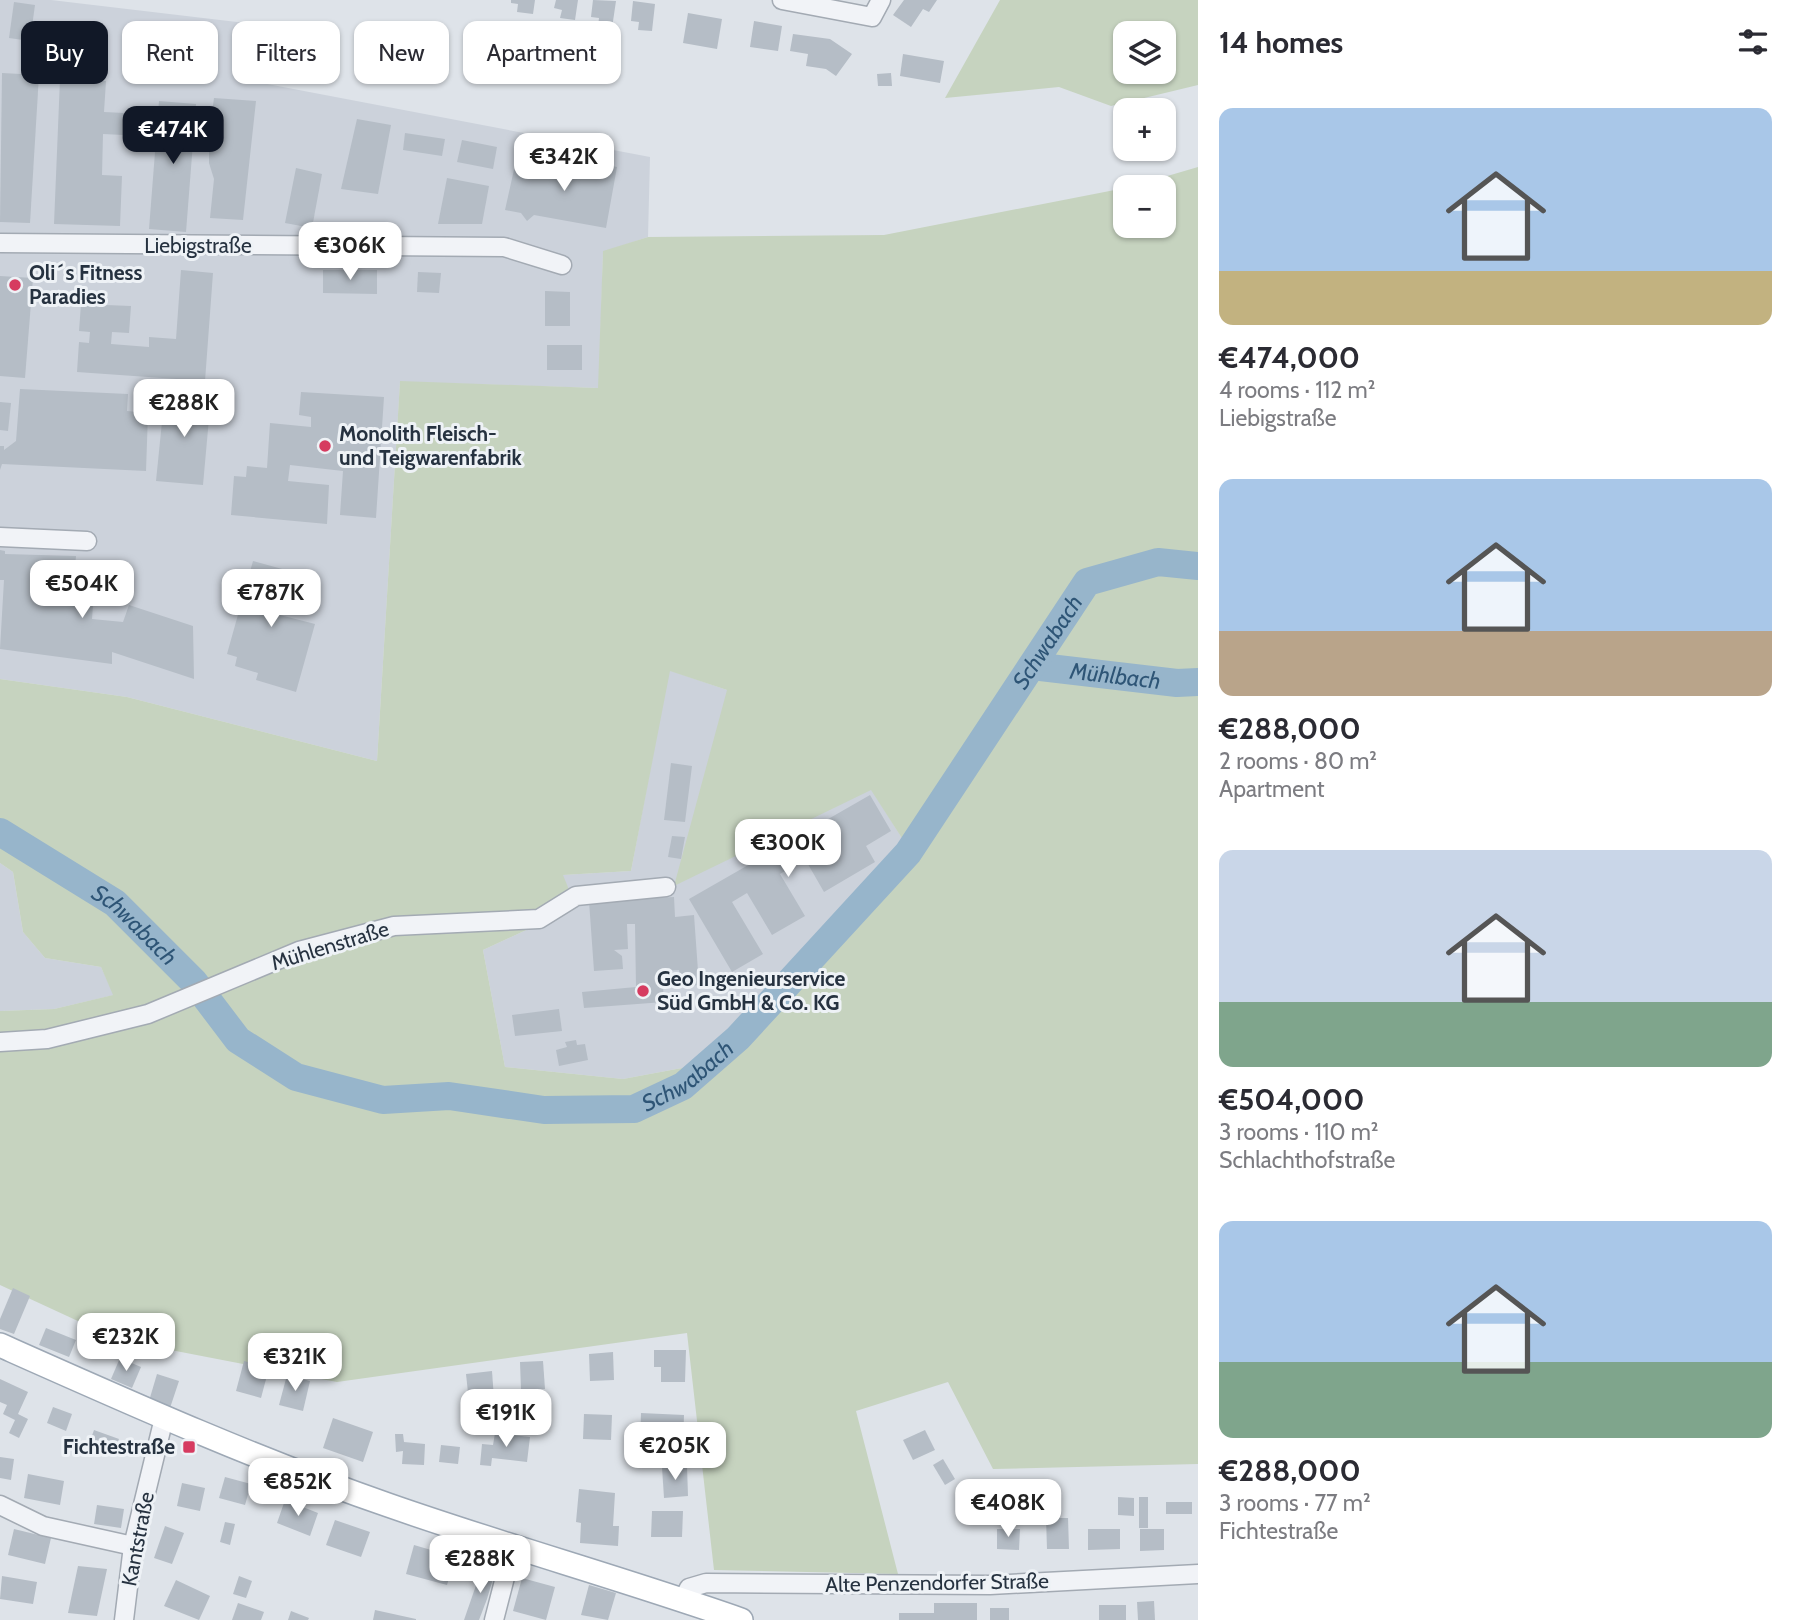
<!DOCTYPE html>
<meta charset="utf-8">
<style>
:root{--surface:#fff;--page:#f7f7f7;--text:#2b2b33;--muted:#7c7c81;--accent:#111827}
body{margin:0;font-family:Cabin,sans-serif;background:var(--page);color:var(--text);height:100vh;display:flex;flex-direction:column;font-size:26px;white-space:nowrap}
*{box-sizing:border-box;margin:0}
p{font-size:23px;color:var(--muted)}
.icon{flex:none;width:38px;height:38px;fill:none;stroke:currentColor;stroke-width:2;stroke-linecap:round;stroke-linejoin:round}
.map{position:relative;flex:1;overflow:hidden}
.panel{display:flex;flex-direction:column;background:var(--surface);width:595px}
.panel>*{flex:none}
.banner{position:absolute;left:21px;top:21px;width:665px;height:63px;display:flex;gap:14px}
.fabs{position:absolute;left:1113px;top:21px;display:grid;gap:14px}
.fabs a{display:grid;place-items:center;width:63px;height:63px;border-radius:14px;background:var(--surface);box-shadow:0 2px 5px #0004;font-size:35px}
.price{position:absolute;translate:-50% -60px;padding:0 16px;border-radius:14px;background:#fff;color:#222;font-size:23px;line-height:46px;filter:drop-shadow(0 2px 4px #0008)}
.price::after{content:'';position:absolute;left:50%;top:42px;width:21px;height:16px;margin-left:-10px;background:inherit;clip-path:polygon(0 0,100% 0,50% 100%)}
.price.current{background:var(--accent);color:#fff}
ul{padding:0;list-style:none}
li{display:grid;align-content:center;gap:14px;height:371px;padding:0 21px}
li span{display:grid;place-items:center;height:217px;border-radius:14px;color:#555}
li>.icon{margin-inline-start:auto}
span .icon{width:126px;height:126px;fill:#fffc;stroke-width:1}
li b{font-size:30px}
h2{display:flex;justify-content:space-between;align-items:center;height:84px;padding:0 21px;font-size:30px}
.chip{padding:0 24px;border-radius:14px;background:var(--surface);box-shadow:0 2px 5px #0004;font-size:24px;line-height:63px}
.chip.current{background:var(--accent);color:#fff}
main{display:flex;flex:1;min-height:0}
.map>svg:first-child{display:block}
.built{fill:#ccd2db}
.green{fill:#c6d3bf;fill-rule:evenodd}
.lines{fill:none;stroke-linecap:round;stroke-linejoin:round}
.river{stroke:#97b5cb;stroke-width:28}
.building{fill:#b5bdc6}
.minor-casing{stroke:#a3aab3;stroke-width:21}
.major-casing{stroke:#9da8b5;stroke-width:26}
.minor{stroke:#f1f3f7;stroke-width:18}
.major{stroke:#fff;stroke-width:23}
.poi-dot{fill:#d63b60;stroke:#eef2f6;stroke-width:2.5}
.labels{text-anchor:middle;stroke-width:6;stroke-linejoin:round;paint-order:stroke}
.street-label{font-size:21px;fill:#263240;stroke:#eef2f6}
.poi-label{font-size:21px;font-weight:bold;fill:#263240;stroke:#eef2f6;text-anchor:start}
.water-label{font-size:23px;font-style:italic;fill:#2e5576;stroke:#eef2f6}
</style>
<main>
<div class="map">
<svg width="1198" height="1620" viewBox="0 0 1198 1620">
<rect width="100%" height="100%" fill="#dee3e9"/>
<g class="built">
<path d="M0 0H51L270 26 262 83 650 157 648 237 603 252 599 388 400 382 377 761 127 697 0 679Z"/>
<path d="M669 670 727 690 872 790 905 843 698 1065 623 1079 505 1067 483 950 576 907 562 875 631 871Z"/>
<path d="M0 863 13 872 23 932 45 958 101 967 114 995 54 1009 0 1011Z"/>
</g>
<g class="green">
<path d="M1000 0H1198V85L1111 106 1059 87 945 98ZM1125 33H1164V72H1125Z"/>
<path d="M1198 167V1464L993 1469 948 1382 856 1411 898 1574 714 1570 687 1333 337 1382 119 1340 0 1285V1011L54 1009 113 995 101 967 45 958 23 932 13 872 0 863V679L127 697 377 761 400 381 598 388 603 251 648 237 884 235 1125 188V226H1164V187H1130ZM670 671 727 690 674 886 871 790 905 843 698 1065 623 1079 505 1067 483 950 576 907 563 875 631 871Z"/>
</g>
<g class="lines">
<g class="river">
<path id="s1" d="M1032 666 1177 683 1198 682"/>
<path id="s2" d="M0 832 115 903 194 982 238 1040 296 1077 383 1100 449 1096 544 1110 634 1109 683 1086 738 1038 908 853 1087 582 1158 562 1198 566"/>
</g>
</g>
<g class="building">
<path d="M511 0H535L533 14 517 12 518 4 511 3Z"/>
<path d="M556 0H578L575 20 560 18 562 10 554 8Z"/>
<path d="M593 0 616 1 612 28 598 26 599 18 591 17Z"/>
<path d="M904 0H937L929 12 923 9 911 27 893 15Z"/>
<path d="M633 1 655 4 652 31 638 30 639 22 631 21Z"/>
<path d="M14 2 35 5 30 41 9 38Z"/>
<path d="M688 13 722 19 717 49 683 43Z"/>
<path d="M754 21 782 26 778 51 750 47Z"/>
<path d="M793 34 830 39 852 54 836 76 826 69 806 66 808 54 790 51Z"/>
<path d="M903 54 944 61 940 83 900 76Z"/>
<path d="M2 73 39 75 30 223 0 222Z"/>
<path d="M891 73 892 86H878L877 74Z"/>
<path d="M60 79 106 81 104 112 145 114 144 136 103 134 102 175 122 176 120 226 54 224Z"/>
<path d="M214 98 256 101 243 220 210 218 214 179 209 163V135Z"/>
<path d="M159 101 196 104 186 232 149 229Z"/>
<path d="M357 119 391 125 378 194 341 189Z"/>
<path d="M405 133 445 139 442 156 403 150Z"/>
<path d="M462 140 497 147 493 169 457 162Z"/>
<path d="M573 158 617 167 606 228 534 215 527 221 521 213 505 210 515 165 569 176Z"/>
<path d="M296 168 322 174 312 228 285 223Z"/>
<path d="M447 178 489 186 482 224H438Z"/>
<path d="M181 270 213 273 205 381 77 372 79 342 89 343 90 332 79 331 81 304 131 306 129 333 112 332 111 344 149 347V337L176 339Z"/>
<path d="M323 270H377V294L323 293Z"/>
<path d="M418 272 441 273 439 293 417 292Z"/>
<path d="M0 276 33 278 25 378 0 376Z"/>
<path d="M545 291 570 292V326H545Z"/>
<rect x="547" y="345" width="35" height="25"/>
<path d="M20 389 128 394 127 411 148 413 146 471 2 464 0 470V446H4V450L16 441Z"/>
<path d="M165 392 211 396 203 485 156 481Z"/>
<path d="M301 392 384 397 376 518 340 515 343 471 290 465 288 481 329 485 327 524 231 515 234 476 246 477 247 466 267 468 270 423 311 427V417L299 415Z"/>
<path d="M0 402 11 403 8 431 0 430Z"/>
<path d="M0 550 5 551V554L76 556 73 589 94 591 92 619 123 622 129 605 193 626 194 679 112 652V664L0 649 4 580H0Z"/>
<path d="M253 561 304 575 300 591 288 587 280 615 315 624 296 692 256 680 258 673 235 666 237 657 227 654Z"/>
<path d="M671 763 692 766 685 822 664 820Z"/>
<path d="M870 795 891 831 866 846 875 862 824 892 805 859 780 874 805 916 772 935 747 893 732 902 763 954 732 972 689 899Z"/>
<path d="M672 836 685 837 681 859 668 857Z"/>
<path d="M674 897 675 917 694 915 699 985 681 987 679 970 662 971 664 1002 584 1008 582 992 636 987 635 924H627L628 949 614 950 622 956 623 969 594 971 589 901Z"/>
<path d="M559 1009 562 1031 515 1036 512 1015Z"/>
<path d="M576 1040 577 1045 585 1044 588 1060 559 1066 556 1050 567 1047 565 1042Z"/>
<path d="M13 1288 30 1296 14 1334 0 1329V1319Z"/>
<path d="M46 1328 76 1340 69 1357 39 1345Z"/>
<path d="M654 1350H686L685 1382H661V1367H654Z"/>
<path d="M613 1352 614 1380 590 1381 589 1354Z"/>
<path d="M120 1358 141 1367 132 1388 111 1379Z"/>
<path d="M244 1361 269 1368 261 1398 236 1391Z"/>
<path d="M543 1361 545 1389 521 1390 520 1362Z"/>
<path d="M492 1371 494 1399 469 1402 466 1374Z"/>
<path d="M157 1374 179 1381 170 1408 149 1401Z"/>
<path d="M287 1375 310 1381 303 1411 279 1405Z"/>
<path d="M0 1379 28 1392 18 1414 28 1419 19 1438 9 1433 15 1420 3 1414 7 1405 0 1402Z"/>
<path d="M53 1407 72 1414 66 1431 47 1423Z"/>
<path d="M641 1413 684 1415 683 1444 640 1442Z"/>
<path d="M584 1414 612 1415 611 1440 583 1439Z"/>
<path d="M333 1418 373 1432 363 1462 323 1448Z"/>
<path d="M94 1430 119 1439 112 1456 88 1447Z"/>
<path d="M925 1430 935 1450 913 1460 903 1440Z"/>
<path d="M495 1433 530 1437 527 1462 492 1458 491 1466 480 1465 482 1444 493 1445Z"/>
<path d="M395 1434H403L404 1442 425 1444 424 1465 402 1464 403 1451 396 1452Z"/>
<path d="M441 1445 460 1447 458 1464 439 1462Z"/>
<path d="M0 1457 14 1459 11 1480 0 1478Z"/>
<path d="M943 1459 955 1479 945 1485 933 1465Z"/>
<path d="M687 1466 688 1496 664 1498 662 1467Z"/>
<path d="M28 1474 64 1481 60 1505 24 1498Z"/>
<path d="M225 1477 251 1484 245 1505 219 1498Z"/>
<path d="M182 1483 205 1488 200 1511 177 1506Z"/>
<path d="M579 1489 615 1493 613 1526H619L618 1546 580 1543 581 1523 576 1522Z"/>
<path d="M1118 1497 1134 1498V1516L1118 1515Z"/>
<rect x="1139" y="1497" width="9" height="31"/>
<path d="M285 1500 318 1513 310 1536 277 1523Z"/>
<rect x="1166" y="1502" width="26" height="12"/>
<path d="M97 1505 124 1509 121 1528 94 1524Z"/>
<path d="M652 1511H683L682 1537H651Z"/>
<path d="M1046 1518H1068L1069 1549H1047Z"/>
<path d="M335 1520 370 1532 361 1557 326 1545Z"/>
<path d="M225 1522 235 1524 230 1545 220 1542Z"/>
<path d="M165 1526 184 1533 172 1564 154 1558Z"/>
<path d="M14 1529 51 1538 45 1564 8 1555Z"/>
<path d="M997 1529H1020L1019 1550 997 1549Z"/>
<path d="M1088 1529H1120V1549L1088 1550Z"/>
<path d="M1140 1529H1164V1550L1140 1551Z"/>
<path d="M414 1545 455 1557 447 1585 406 1574Z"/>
<path d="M78 1566 107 1569 97 1616 68 1613Z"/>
<path d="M482 1568 495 1572 487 1599 479 1620H464Z"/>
<path d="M2 1576 37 1582 33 1604 0 1599Z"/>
<path d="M239 1576 252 1581 246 1598 233 1594Z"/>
<path d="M522 1578 555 1587 546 1620 513 1611Z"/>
<path d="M176 1580 210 1596 199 1620 164 1606Z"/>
<path d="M589 1585 616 1593 608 1620 581 1615Z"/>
<path d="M1154 1601 1155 1620H1138L1137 1602Z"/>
<path d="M238 1603 264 1612 261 1620H232Z"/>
<path d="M934 1603H977V1620H899V1613H934Z"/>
<rect x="1099" y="1605" width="27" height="15"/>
<rect x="990" y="1608" width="19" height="12"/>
<path d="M375 1610 416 1619V1620H373Z"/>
<path d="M291 1611 309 1618 308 1620H288Z"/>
</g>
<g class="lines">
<defs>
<g id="minor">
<path d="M782 0 872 17 881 0"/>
<path d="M0 243 504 247 562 265"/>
<path d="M0 537 87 541"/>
<path d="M0 1042 47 1039 148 1014 299 951 394 926 539 919 576 896 666 887"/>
<path d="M0 1505 43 1526 133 1546"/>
<path d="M683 1600 689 1588 706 1583 990 1585 1198 1574"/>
<path d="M124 1620 133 1546 164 1418"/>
<path d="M494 1620 513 1546"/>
</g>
<path id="major" d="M0 1345C128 1402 255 1459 388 1505 505 1546 624 1579 741 1620"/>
</defs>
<use href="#minor" class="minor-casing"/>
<use href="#major" class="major-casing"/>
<use href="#minor" class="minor"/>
<use href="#major" class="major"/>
</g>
<g class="poi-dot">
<circle cx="15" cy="285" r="7"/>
<circle cx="325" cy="446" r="7"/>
<circle cx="643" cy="991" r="7"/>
<rect x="182" y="1440" width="14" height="14" rx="3.5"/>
</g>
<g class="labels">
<g class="street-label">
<text x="198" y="253">Liebigstraße</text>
<text transform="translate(330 946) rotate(-17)" y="7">Mühlenstraße</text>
<text transform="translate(138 1539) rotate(-79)" y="7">Kantstraße</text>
<text transform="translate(937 1583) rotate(-1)" y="7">Alte Penzendorfer Straße</text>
</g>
<g class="poi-label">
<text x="29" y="280">Oli´s Fitness<tspan x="29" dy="24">Paradies</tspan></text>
<text x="339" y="441">Monolith Fleisch-<tspan x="339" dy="24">und Teigwarenfabrik</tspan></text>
<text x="657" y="986">Geo Ingenieurservice<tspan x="657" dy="24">Süd GmbH &amp; Co. KG</tspan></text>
<text x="175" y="1454" text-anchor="end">Fichtestraße</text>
</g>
<g class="water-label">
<text dy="8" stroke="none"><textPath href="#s2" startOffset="1362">Schwabach</textPath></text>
<text dy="8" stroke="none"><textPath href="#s1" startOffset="84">Mühlbach</textPath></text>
<text dy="8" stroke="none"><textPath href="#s2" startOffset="164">Schwabach</textPath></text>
<text dy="8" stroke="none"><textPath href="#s2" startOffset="794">Schwabach</textPath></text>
</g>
</g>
</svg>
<div class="fabs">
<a><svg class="icon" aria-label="layers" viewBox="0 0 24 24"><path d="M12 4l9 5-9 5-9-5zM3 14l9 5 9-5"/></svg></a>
<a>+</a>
<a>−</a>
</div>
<b class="price current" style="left:173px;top:166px">€474K</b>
<b class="price" style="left:564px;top:193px">€342K</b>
<b class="price" style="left:350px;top:282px">€306K</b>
<b class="price" style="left:184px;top:439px">€288K</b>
<b class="price" style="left:82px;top:620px">€504K</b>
<b class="price" style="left:271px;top:629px">€787K</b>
<b class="price" style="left:788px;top:879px">€300K</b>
<b class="price" style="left:126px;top:1373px">€232K</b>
<b class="price" style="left:295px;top:1393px">€321K</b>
<b class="price" style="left:506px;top:1449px">€191K</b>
<b class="price" style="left:675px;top:1482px">€205K</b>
<b class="price" style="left:298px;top:1518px">€852K</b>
<b class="price" style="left:1008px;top:1539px">€408K</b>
<b class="price" style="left:480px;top:1595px">€288K</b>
<div class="banner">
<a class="chip current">Buy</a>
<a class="chip">Rent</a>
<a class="chip">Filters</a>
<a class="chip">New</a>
<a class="chip">Apartment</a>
</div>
</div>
<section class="panel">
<h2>14 homes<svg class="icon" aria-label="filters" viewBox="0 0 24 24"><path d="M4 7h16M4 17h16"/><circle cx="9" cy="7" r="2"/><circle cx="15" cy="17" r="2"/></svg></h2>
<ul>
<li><span style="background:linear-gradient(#a9c7e8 75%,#c2b280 0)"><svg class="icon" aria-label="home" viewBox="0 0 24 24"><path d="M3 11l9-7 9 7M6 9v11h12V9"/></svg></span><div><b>€474,000</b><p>4 rooms · 112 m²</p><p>Liebigstraße</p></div></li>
<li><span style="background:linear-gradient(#a9c7e8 70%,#b9a48a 0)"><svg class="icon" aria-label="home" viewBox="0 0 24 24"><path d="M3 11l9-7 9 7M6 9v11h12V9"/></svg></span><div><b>€288,000</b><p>2 rooms · 80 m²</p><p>Apartment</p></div></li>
<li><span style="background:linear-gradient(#c9d6e8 70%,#7fa58c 0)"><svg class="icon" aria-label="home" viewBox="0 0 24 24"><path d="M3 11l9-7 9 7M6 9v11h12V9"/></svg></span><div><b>€504,000</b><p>3 rooms · 110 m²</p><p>Schlachthofstraße</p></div></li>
<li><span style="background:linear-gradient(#a9c7e8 65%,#7fa58c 0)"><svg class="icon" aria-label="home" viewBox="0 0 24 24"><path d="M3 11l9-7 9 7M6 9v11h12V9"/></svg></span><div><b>€288,000</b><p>3 rooms · 77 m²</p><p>Fichtestraße</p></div></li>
</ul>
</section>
</main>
